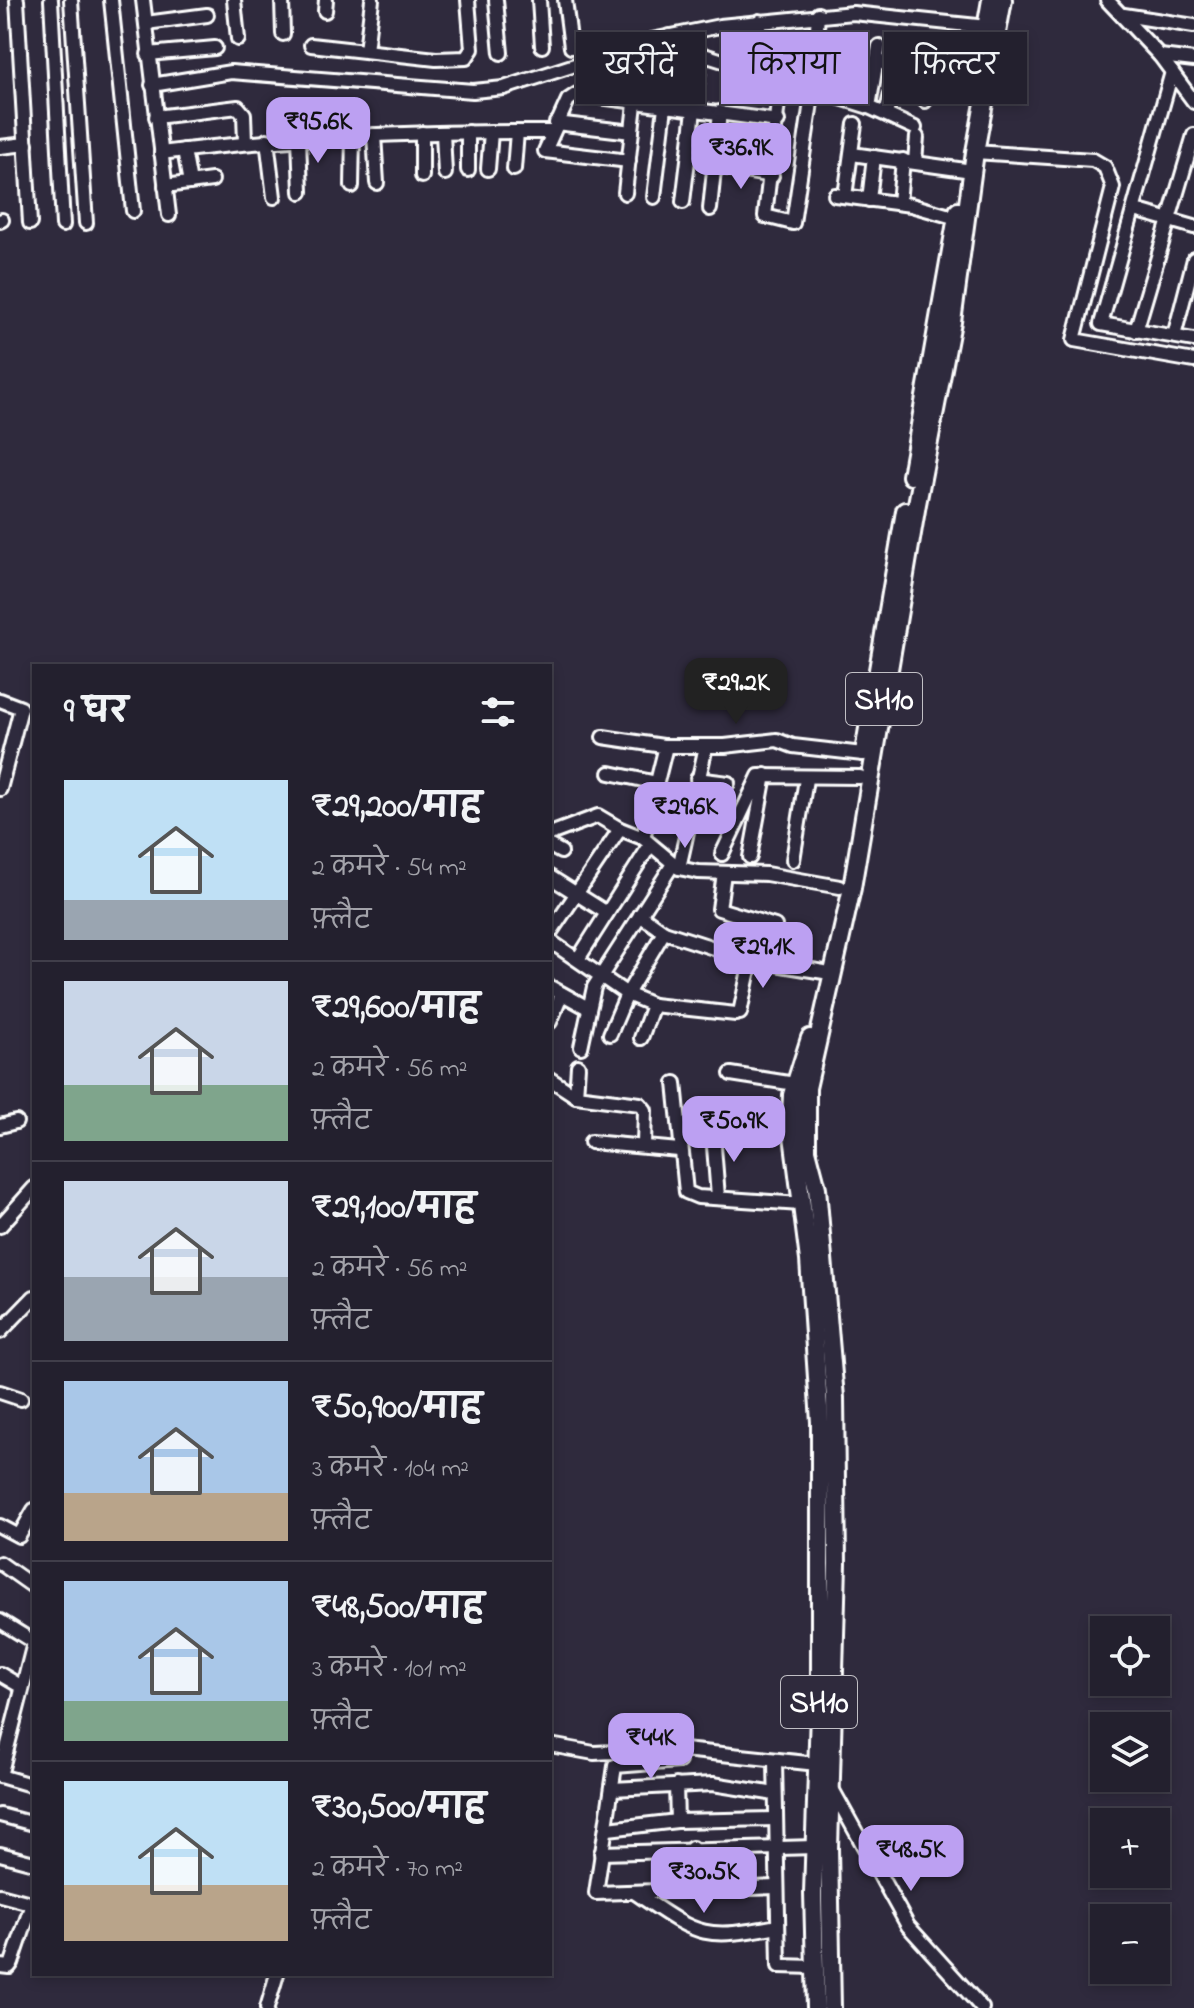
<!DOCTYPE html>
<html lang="hi">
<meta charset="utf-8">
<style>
:root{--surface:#23202e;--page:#2b2836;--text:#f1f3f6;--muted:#a3a3aa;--line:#403e4a;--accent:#bca0f2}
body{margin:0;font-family:"Indie Flower","Playpen Sans Deva",sans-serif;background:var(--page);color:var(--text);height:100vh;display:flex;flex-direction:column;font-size:30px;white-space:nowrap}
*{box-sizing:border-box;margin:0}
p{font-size:26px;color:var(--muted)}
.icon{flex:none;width:44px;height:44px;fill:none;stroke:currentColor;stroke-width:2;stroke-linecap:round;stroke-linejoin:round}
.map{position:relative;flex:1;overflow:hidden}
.panel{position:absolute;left:32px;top:664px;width:520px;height:1312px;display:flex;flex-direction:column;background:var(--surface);border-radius:0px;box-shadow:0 4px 12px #0003,0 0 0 2px var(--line)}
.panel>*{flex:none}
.hud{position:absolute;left:576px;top:32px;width:498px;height:72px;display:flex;gap:16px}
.controls{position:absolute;left:1090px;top:1616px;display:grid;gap:16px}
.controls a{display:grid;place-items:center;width:80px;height:80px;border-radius:0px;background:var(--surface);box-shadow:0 4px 12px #0003,0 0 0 2px var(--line);font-size:40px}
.price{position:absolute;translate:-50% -68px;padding:0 18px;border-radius:16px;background:var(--accent);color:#111;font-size:26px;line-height:52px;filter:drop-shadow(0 2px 4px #0008)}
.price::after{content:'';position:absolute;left:50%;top:48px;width:24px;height:18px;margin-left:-12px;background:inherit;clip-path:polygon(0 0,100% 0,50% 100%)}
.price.active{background:#222;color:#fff}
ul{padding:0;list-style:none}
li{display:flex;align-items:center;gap:24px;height:200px;padding:0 32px}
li+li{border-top:2px solid var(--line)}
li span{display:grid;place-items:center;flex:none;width:224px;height:160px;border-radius:0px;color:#555}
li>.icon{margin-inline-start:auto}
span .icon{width:96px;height:96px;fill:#fffc;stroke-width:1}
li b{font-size:34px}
h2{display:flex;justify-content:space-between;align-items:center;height:96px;padding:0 32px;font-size:34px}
.chip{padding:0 28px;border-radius:0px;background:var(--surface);box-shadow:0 4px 12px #0003,0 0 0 2px var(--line);font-size:28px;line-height:72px}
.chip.active{background:var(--accent);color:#111}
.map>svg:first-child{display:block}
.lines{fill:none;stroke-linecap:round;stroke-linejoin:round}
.minor-casing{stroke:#fff;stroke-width:18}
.major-casing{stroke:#fff;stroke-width:22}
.minor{stroke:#2f2a3d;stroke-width:12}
.major{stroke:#2f2a3d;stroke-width:16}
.labels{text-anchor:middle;stroke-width:8;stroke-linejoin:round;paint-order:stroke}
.shield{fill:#2f2a3d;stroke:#c1bfc5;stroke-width:2}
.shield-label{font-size:30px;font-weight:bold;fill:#fff}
</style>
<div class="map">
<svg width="1194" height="2008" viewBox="0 0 1194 2008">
<rect width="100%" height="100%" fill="#2f2a3d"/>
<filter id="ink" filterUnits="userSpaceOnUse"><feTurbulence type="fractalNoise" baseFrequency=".0125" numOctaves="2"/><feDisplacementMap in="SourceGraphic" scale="16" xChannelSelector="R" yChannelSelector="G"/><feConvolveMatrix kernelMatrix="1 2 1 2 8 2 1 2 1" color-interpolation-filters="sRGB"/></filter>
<g filter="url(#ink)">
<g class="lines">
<defs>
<g id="minor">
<path d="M17 0 30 223"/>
<path d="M51 0 63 225"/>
<path d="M71 0 86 223"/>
<path d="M111 0 133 211"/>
<path d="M143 0 169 215"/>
<path d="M234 0 238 39"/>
<path d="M282 0 283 34"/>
<path d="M496 0 501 53"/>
<path d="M539 0 542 46"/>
<path d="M565 0 571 47"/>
<path d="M1107 0 1160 56 1194 102"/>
<path d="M325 11 326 0"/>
<path d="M1124 15 1194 26"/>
<path d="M146 23 207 15"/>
<path d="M816 38 858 45"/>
<path d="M785 41 765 216 793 223 813 89 818 14"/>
<path d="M311 45 436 59 466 58 472 49 468 0"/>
<path d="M366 51 372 0"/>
<path d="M148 54 215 48"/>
<path d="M1160 56 1194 60"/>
<path d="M877 62 978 80"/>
<path d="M759 72V21"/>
<path d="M1172 72 1101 324 1194 340"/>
<path d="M152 85 231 72 473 91 504 88 652 40 720 26 853 13 987 27"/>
<path d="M869 107 879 46"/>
<path d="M886 114 903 47 934 51 925 101"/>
<path d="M156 117 238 107 244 114 245 142"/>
<path d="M556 123 632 132"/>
<path d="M422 133V176"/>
<path d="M443 133 445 173"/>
<path d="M374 135 377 183"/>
<path d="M299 138 301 192"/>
<path d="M267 140 274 197"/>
<path d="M0 147 26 144"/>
<path d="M184 150 190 183"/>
<path d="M975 152 1093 160 1105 167 1113 187 1074 340 1194 361"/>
<path d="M161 153C291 136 420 131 551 132"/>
<path d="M852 154 965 170"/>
<path d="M629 161 545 151 568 100 577 94 778 121"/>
<path d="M915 162 917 137"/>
<path d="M716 166 772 176"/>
<path d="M488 169 491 132"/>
<path d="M514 169 517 132"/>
<path d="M468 170V132"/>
<path d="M165 186 212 180"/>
<path d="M352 186 353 135"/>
<path d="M625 193 639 68"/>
<path d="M835 195 911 205 957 218"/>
<path d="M845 196 855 124"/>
<path d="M654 197 670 66 669 36"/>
<path d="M869 200 874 157"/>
<path d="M683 202 700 60 704 55 869 107 915 128"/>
<path d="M899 203 903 160"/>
<path d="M710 209 720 112"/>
<path d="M1135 210 1194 227"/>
<path d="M0 221 2 220"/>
<path d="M1136 331 1194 135"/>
<path d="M1174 336 1194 259"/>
<path d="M0 700 21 708 0 789"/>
<path d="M603 737 663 746H725L777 740 793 746 863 754"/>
<path d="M610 773 657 783"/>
<path d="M697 779 728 783"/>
<path d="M550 834 598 816 620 829 643 838 679 868 698 872 766 874 840 887"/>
<path d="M643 838 666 746"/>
<path d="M550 846 561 852"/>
<path d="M722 854 759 776 860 777"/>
<path d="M750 857 765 775"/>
<path d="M793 860 806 779"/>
<path d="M679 868 706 746"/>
<path d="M724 873 719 909 775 926"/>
<path d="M550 877 607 913"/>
<path d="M664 932 751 960 824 972"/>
<path d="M550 933 620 829"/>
<path d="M550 941 627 994 653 1005 641 1038"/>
<path d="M578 959 649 847"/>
<path d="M550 987 588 1008"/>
<path d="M653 1005 736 1014"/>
<path d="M740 1013 751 960"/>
<path d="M550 1022 562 994"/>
<path d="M610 1034 627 994 664 932 640 915"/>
<path d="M581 1047 594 987 673 864"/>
<path d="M578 1066 576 1096 640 1104 645 1110 644 1144"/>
<path d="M731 1074 795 1084"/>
<path d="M550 1079 576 1096"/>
<path d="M675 1083 686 1192 698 1197 801 1204"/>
<path d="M0 1126 16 1122"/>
<path d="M713 1134 718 1197"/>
<path d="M591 1142 679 1150"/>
<path d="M0 1226 34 1188"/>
<path d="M0 1332 34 1297"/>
<path d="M0 1392 21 1399"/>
<path d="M0 1526 19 1536 34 1510"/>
<path d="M0 1563 34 1587"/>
<path d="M0 1621 34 1642"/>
<path d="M0 1674 22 1687"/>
<path d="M550 1745 594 1753 674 1749 817 1764"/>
<path d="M679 1761 615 1766 596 1893 777 1887"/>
<path d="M775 1761 779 1966 815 1967"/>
<path d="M0 1776 34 1643"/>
<path d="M0 1776 34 1786"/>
<path d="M676 1785 677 1821"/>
<path d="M831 1787 908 1926 982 2008"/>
<path d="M612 1789 713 1784 775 1794"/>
<path d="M0 1815 34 1824"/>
<path d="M608 1829 677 1821 775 1819"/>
<path d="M692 1848 694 1890"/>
<path d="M601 1853 815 1847"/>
<path d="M0 1854 34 1863"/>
<path d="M634 1892C698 1935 700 1941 778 1926"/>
<path d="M0 1895 34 1904"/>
<path d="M0 1966 9 1967 12 1963 32 1904"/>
<path d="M267 2008 277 1974"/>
</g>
<g id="major">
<path d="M985 34 991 0"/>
<path d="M911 476 958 211"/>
<path d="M864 752 905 511"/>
<path d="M810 1038 792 1095 791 1120 809 1260 820 1422V1682L813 1893 816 2008"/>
<path d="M832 2008 829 1848 837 1564 835 1398 817 1188 807 1150V1088L852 888 917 504 952 322 975 152 1003 0"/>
</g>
</defs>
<use href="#minor" class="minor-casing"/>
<use href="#major" class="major-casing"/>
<use href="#minor" class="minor"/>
<use href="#major" class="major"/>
</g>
</g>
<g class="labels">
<g class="shield">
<rect x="846" y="673" width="76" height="52" rx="6"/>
<rect x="781" y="1676" width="76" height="52" rx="6"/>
</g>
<g class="shield-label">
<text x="884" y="709">SH10</text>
<text x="819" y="1712">SH10</text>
</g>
</g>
</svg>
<div class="controls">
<a><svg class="icon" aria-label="locate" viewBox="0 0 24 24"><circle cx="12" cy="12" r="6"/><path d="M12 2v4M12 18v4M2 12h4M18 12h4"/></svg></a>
<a><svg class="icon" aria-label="layers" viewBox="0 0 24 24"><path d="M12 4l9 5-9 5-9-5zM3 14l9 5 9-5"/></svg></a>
<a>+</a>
<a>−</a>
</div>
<b class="price" style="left:318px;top:165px">₹95.6K</b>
<b class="price" style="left:741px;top:191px">₹36.9K</b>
<b class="price active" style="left:736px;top:726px">₹29.2K</b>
<b class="price" style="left:685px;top:850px">₹29.6K</b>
<b class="price" style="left:763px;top:990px">₹29.1K</b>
<b class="price" style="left:734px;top:1164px">₹50.9K</b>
<b class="price" style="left:651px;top:1781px">₹44K</b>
<b class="price" style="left:911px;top:1893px">₹48.5K</b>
<b class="price" style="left:704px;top:1915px">₹30.5K</b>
<div class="hud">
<a class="chip">खरीदें</a>
<a class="chip active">किराया</a>
<a class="chip">फ़िल्टर</a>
</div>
<section class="panel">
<h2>9 घर<svg class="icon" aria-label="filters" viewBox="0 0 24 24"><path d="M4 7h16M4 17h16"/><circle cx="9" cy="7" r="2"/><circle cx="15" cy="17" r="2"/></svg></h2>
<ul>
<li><span style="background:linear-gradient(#bfe0f5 75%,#9aa5b1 0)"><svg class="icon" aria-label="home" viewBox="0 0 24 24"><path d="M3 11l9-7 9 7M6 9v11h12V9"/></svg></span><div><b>₹29,200/माह</b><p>2 कमरे · 54 m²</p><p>फ़्लैट</p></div></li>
<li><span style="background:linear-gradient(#c9d6e8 65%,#7fa58c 0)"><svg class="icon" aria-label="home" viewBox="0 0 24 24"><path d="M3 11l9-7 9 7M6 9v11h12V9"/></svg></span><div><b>₹29,600/माह</b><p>2 कमरे · 56 m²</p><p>फ़्लैट</p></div></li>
<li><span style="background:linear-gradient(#c9d6e8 60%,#9aa5b1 0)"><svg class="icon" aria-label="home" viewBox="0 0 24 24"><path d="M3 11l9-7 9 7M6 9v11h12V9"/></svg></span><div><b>₹29,100/माह</b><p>2 कमरे · 56 m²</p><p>फ़्लैट</p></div></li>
<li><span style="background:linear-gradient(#a9c7e8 70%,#b9a48a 0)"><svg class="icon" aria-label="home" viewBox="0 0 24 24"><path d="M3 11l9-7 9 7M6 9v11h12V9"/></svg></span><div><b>₹50,900/माह</b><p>3 कमरे · 104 m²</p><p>फ़्लैट</p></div></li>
<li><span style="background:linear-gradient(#a9c7e8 75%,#7fa58c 0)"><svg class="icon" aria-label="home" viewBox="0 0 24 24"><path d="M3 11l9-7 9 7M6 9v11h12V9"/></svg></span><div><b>₹48,500/माह</b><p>3 कमरे · 101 m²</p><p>फ़्लैट</p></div></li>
<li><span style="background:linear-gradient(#bfe0f5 65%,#b9a48a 0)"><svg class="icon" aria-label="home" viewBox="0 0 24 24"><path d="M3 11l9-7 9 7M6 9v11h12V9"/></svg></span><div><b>₹30,500/माह</b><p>2 कमरे · 70 m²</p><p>फ़्लैट</p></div></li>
</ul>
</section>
</div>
